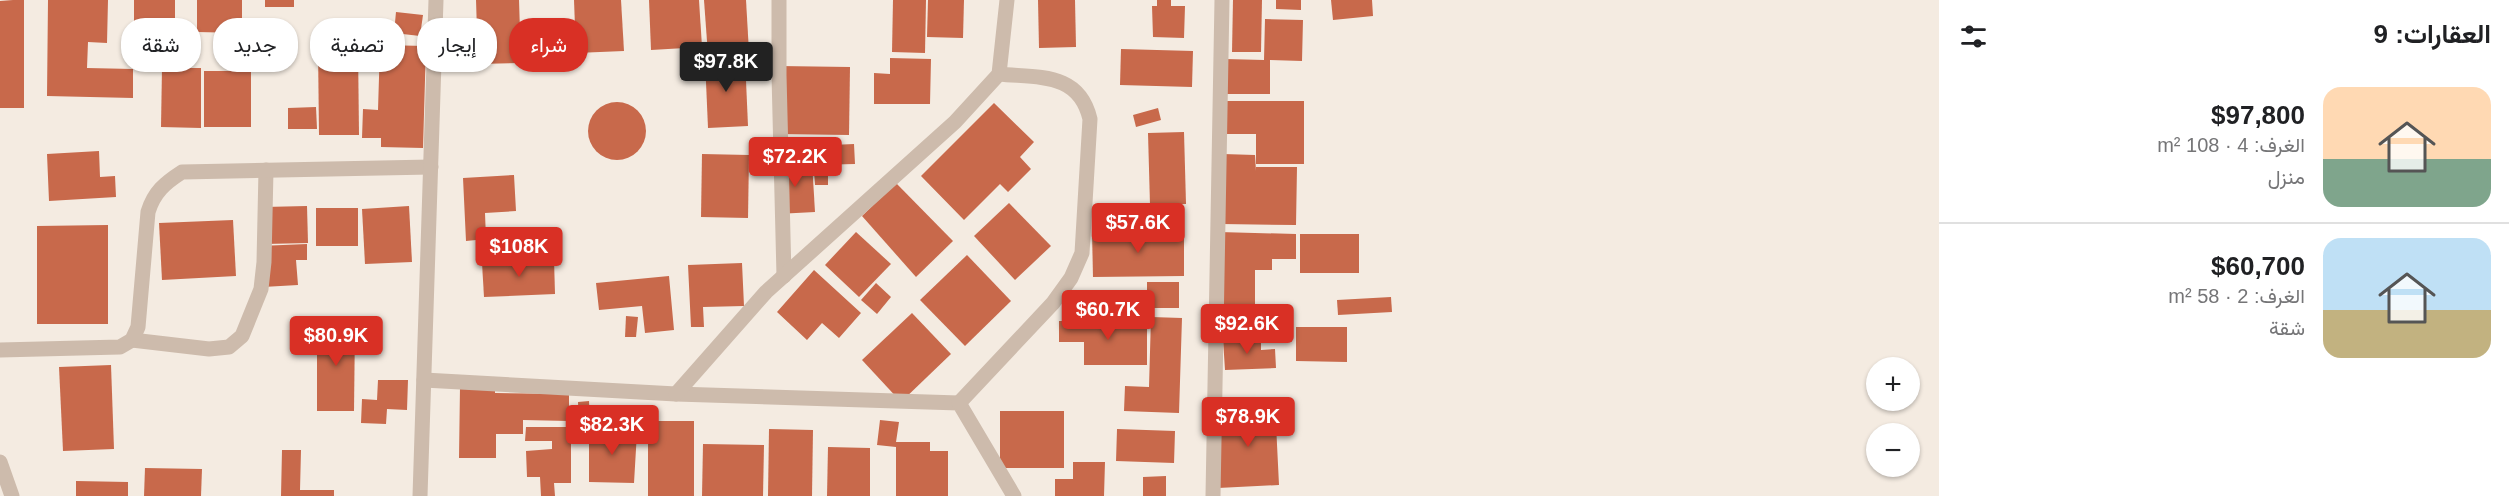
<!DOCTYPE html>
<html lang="ar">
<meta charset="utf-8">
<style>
:root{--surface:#fff;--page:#f2f2f2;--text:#202124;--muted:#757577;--line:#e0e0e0;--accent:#d93025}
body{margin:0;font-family:Helvetica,Vazirmatn,sans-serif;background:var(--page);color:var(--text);direction:rtl;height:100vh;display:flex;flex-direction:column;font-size:22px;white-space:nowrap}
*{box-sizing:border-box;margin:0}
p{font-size:20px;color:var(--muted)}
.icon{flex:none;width:33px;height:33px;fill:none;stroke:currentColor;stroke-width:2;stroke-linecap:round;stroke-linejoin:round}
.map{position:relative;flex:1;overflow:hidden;direction:ltr}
.panel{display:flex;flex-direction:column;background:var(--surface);width:570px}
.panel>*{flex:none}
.top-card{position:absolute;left:18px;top:18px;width:570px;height:54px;direction:rtl;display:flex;gap:12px}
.controls{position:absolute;left:1866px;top:357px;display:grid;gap:12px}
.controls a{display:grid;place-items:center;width:54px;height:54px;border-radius:50%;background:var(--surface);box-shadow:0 2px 4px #0004;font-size:30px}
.price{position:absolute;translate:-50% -51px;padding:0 14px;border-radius:6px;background:var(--accent);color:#fff;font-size:20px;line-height:39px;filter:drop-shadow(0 2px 3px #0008)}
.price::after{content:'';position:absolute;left:50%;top:36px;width:18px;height:14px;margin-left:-9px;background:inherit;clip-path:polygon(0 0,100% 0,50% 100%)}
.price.current{background:#222;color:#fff}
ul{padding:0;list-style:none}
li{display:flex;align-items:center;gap:18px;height:150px;padding:0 18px}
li+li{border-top:2px solid var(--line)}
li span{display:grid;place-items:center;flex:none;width:168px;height:120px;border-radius:18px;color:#555}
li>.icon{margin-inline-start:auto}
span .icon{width:72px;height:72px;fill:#fffc;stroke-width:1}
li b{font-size:26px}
h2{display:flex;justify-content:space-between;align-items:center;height:72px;padding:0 18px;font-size:26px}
.pill{padding:0 21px;border-radius:24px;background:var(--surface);box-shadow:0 2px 4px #0004;font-size:21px;line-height:54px}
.pill.current{background:var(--accent);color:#fff}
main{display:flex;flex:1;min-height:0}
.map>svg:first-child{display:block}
.building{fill:#c8694b}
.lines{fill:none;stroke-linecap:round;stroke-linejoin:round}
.minor{stroke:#cdbbac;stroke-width:15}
</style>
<main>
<section class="panel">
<h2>العقارات: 9<svg class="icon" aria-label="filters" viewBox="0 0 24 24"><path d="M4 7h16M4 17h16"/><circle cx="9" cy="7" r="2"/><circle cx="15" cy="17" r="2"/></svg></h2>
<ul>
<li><span style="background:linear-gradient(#ffd9b3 60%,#7fa58c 0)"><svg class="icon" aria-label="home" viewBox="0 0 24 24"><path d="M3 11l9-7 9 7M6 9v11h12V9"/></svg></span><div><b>$97,800</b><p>الغرف: 4 · 108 m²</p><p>منزل</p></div></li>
<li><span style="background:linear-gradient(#bfe0f5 60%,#c2b280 0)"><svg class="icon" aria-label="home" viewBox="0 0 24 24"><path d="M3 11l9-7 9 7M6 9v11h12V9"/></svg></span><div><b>$60,700</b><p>الغرف: 2 · 58 m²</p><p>شقة</p></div></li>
</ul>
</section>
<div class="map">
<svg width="1939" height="496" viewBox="0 0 1939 496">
<rect width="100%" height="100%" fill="#f4ebe1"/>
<g class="building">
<path d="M13 0H24V108H0V1Z"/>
<path d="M48 0H108L107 43 88 42 87 68 133 69V98L47 96Z"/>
<rect x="134" y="0" width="41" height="57"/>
<path d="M197 0H242V33L197 32Z"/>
<rect x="265" y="0" width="29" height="7"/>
<path d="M476 0H519L521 63 478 64Z"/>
<path d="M574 0H621L624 51 576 53Z"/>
<path d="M649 0H699L702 47 651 50Z"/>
<path d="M704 0H746L749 52 708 55Z"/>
<path d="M893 0H926L925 53 892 52Z"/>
<path d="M928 0H964L963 38 927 37Z"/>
<path d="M1038 0H1075L1076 47 1039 48Z"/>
<path d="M1157 0H1171V6H1185L1184 38 1153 37 1152 6H1157Z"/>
<path d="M1233 0H1262L1261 52H1232Z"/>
<path d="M1276 0H1301V10L1276 9Z"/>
<path d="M1331 0H1372L1373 16 1333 20Z"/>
<path d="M396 12 423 15 420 36 394 33Z"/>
<path d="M1265 19 1303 20 1302 61 1270 60V94H1224L1225 59 1264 60Z"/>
<path d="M380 45 426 46 423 148 381 147V138H362L363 109 378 110Z"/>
<path d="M318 47H358L359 135H319Z"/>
<path d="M1121 49 1193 51 1192 87 1120 85Z"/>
<path d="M745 58 748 126 708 128 705 59Z"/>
<path d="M890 58 931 59 930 104H874V73L890 74Z"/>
<path d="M779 66 850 67 849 135 778 134Z"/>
<path d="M162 68H201V128L161 127Z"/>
<rect x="204" y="71" width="47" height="56"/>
<path d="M1226 101H1304V164H1256V134H1226Z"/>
<circle cx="617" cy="131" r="29"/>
<path d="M994 103 1034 142 1020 157 1031 169 1008 192 1000 184 964 220 921 176Z"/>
<path d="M316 107 317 129H288V108Z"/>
<path d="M1158 108 1161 120 1136 127 1133 115Z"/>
<path d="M1184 132 1186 204 1150 205 1148 133Z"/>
<path d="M854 144 855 164 814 165V156H809V146Z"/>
<path d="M99 151 100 177 115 176 116 197 49 201 47 154Z"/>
<path d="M702 154 749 155 748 218 701 217Z"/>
<path d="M1223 154 1255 155 1256 171V167H1297L1296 225 1222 224Z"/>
<path d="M812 162 815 212 777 214 774 164Z"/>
<path d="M814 170H828V185H815Z"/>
<path d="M514 175 516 211 485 213 486 239 466 241 463 178Z"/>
<path d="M896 183 953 241 916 277 862 216Z"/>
<path d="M1009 203 1051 246 1015 280 974 236Z"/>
<path d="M307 206 308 243 265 244 264 207Z"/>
<path d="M409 206 412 262 365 264 362 209Z"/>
<rect x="316" y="208" width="42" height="38"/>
<path d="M233 220 236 276 162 280 159 223Z"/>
<path d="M108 225V324H37V226Z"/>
<path d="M1184 231V276L1093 277 1092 232Z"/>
<path d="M856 232 891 264 859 297 825 265Z"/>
<path d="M1219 232 1296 234V259H1272V270H1255V315H1218Z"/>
<rect x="1300" y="234" width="59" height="39"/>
<path d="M307 244V260H296L298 285 263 287 259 246Z"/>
<path d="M967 255 1011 301 965 346 920 300Z"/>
<path d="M554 259 555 294 484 297 482 263Z"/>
<path d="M742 263 744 306 703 307 704 327H691L688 265Z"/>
<path d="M814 270 861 313 839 338 822 323 807 340 777 312Z"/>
<path d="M669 276 674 330 645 333 642 306 599 310 596 283Z"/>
<rect x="1147" y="282" width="32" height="26"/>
<path d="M876 283 891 297 877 314 861 300Z"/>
<path d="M1391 297 1392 312 1338 315 1337 300Z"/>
<path d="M912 313 951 354 901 402 862 360Z"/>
<path d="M626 316 638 317 636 337H625Z"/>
<path d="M1151 317 1182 318 1179 413 1124 411 1125 386 1149 387Z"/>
<path d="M1059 321H1147V365H1084V342H1059Z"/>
<rect x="1221" y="322" width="34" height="14"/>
<path d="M317 323 355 324 354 411H317Z"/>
<path d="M1296 327H1347V362L1296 361Z"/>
<path d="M1261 337V350L1275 349 1276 368 1225 370 1223 339Z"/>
<path d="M111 365 114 449 63 451 59 367Z"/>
<path d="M378 380H408L407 410 387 409 386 424 361 423 362 399 377 400Z"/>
<path d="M460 387H495V393L569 394V421L523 420V434H496V458H459Z"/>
<path d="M589 401 590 426 579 427 578 402Z"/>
<path d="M1290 410V423L1276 424 1279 485 1218 488 1214 413Z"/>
<rect x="1000" y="411" width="64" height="57"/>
<path d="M880 420 899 422 896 442H930V451H948V496H896V447L877 445Z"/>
<rect x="648" y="421" width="46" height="75"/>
<path d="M526 427H571V483H554L555 496H541L540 477H527L526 451 552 449V441H525Z"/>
<path d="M589 428H620V431L637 432 634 483 589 482Z"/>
<path d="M769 429 813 430 812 496H768Z"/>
<path d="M1117 429 1175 431 1174 463 1116 461Z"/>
<path d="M703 444 764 445 763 496H702Z"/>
<path d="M828 447 870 448V496H827Z"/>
<path d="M282 450H301L300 490H334V496H281Z"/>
<path d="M1073 462H1105L1104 496H1055V479H1073Z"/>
<path d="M145 468 202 469 201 496H144Z"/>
<path d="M1166 476V496H1143V477Z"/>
<path d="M76 481 128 482V496H76Z"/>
</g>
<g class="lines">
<g class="minor">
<path d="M779 0V75L784 276"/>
<path d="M132 340 209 349 229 347 242 336 261 289 264 262 266 170"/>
<path d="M0 350 120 347 132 340 138 327 148 212C154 192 165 183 182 172L431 167"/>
<path d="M424 380 676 394 959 403 1014 496"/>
<path d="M676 394 766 292 955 122 999 74 1007 0"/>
<path d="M959 403 1053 303 1071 278 1082 253 1090 119C1079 72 1039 78 999 74"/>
<path d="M0 462 12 496"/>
<path d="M420 496 436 0"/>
<path d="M1213 496 1222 0"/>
</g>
</g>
</svg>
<div class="controls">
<a>+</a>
<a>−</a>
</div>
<b class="price current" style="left:726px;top:93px">$97.8K</b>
<b class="price" style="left:795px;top:188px">$72.2K</b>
<b class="price" style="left:1138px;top:254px">$57.6K</b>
<b class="price" style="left:519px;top:278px">$108K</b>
<b class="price" style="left:1108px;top:341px">$60.7K</b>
<b class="price" style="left:1247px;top:355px">$92.6K</b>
<b class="price" style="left:336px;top:367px">$80.9K</b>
<b class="price" style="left:1248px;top:448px">$78.9K</b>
<b class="price" style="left:612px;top:456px">$82.3K</b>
<div class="top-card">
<a class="pill current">شراء</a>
<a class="pill">إيجار</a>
<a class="pill">تصفية</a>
<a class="pill">جديد</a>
<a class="pill">شقة</a>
</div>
</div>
</main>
